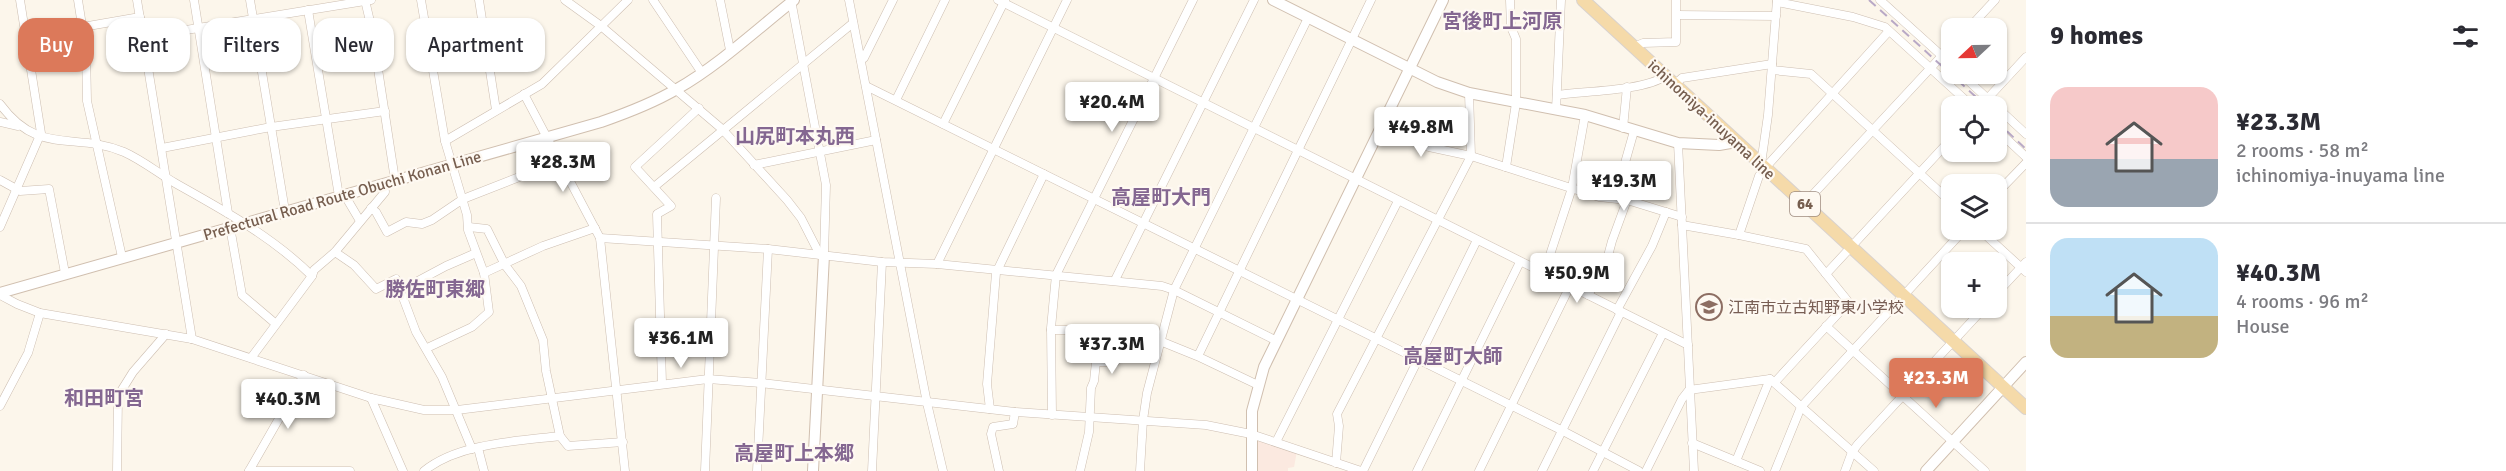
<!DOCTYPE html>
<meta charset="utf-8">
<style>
:root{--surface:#fff;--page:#f7f7f7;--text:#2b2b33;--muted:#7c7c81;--line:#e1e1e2;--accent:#dc795a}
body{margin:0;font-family:Signika,"Noto Sans JP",sans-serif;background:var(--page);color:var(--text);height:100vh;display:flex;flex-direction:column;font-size:22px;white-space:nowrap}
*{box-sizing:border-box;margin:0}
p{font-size:20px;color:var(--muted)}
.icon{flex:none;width:33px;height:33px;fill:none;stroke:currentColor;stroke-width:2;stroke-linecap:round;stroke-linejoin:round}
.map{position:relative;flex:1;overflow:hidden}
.panel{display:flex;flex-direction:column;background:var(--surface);width:480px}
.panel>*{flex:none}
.top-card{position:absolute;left:18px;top:18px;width:570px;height:54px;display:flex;gap:12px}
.needle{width:39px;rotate:248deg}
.buttons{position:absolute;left:1941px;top:18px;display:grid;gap:12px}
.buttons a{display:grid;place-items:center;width:66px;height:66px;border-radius:12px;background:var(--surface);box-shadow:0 2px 4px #0004;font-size:30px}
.price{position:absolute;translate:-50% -51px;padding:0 14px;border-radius:6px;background:#fff;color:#222;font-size:20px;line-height:39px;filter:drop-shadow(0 2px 3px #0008)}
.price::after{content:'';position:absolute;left:50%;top:36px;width:18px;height:14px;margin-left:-9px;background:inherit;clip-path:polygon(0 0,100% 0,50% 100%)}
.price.on{background:var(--accent);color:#fff}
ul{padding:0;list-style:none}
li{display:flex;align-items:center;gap:18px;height:150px;padding:0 24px}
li+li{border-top:2px solid var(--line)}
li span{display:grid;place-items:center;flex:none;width:168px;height:120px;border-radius:18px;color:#555}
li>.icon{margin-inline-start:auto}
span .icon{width:72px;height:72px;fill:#fffc;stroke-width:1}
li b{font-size:26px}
h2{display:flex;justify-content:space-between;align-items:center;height:72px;padding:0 24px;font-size:26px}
.tag{padding:0 21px;border-radius:18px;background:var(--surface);box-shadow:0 2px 4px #0004;font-size:21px;line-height:54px}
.tag.on{background:var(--accent);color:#fff}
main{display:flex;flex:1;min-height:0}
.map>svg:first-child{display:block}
.commercial{fill:#fbe9e0}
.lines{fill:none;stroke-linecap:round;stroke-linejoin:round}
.street-casing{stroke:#cdbeb1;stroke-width:9}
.secondary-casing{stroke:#d0bfaf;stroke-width:12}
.primary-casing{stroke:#d9d2ce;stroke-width:14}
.street{stroke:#fff;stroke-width:8}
.secondary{stroke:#fff;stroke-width:10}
.primary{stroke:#f5daa9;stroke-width:12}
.rail{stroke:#b9a9c6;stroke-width:2;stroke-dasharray:9 6;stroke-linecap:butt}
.labels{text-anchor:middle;stroke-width:4.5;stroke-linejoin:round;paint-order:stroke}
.shield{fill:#fef9f2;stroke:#9f8c80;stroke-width:1.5}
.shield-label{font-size:15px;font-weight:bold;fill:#765e4f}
.street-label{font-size:16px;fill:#765e4f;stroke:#fef9f2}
.education-label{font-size:16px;fill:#785e54;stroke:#fef9f2;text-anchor:start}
.quarter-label{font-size:20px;font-weight:bold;fill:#846791;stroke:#fef9f2}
</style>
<main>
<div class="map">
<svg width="2026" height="471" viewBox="0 0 2026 471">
<rect width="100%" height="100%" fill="#fcf6eb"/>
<path class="commercial" d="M1252 436 1297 451 1294 467 1288 468V471H1254Z"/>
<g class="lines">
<defs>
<g id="street">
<path d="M78 0 86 51 87 101 122 257"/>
<path d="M137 0 192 339"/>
<path d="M194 0 228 213"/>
<path d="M250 0 285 211"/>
<path d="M365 0 372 30 395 180"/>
<path d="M421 0 445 141 467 215 468 230 484 273 489 312 472 327 427 348"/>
<path d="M479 0 496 110"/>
<path d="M565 0 601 26 722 129 787 200 801 218 820 255"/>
<path d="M653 0 702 73"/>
<path d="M720 0 730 50"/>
<path d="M791 0 826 185 824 255"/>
<path d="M849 0 927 403 943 471"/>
<path d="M998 0 1688 345"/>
<path d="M1880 0 1952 65"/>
<path d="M1777 2 1853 17 1885 27 1972 106"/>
<path d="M308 10 339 196"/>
<path d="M1677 15 1776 16"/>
<path d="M1969 28 1995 0"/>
<path d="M25 37 140 17"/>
<path d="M143 37 371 0"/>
<path d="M1634 47 1643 43 1676 42V0"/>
<path d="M861 60 864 58 893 0"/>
<path d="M1772 70 1811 74 1952 203"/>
<path d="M1961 74 2026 134"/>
<path d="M1674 85 1682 78 1772 64"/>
<path d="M866 86 1563 431 1639 471"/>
<path d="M524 94 600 238 625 471"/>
<path d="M1557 95C1584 91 1644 91 1665 76"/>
<path d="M1988 98 2026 57"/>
<path d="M896 100 945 0"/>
<path d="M0 104C39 157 74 131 124 152 142 160 158 173 175 183 223 210 273 237 312 276"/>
<path d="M1556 110 1561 0"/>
<path d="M0 122 18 126"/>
<path d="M943 124 1005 0"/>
<path d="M1382 126 1429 147 1471 156 1599 197 1627 200 1682 217"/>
<path d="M1623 128 1627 87"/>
<path d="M1996 129 2026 157"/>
<path d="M445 141 542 84 628 0"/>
<path d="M1678 143 1694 471"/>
<path d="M162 148 271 127 385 111"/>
<path d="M1761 164 1768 115 1777 0"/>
<path d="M754 165 876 140"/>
<path d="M1506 167 1516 103V39L1511 27 1510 0"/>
<path d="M0 180 20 191 49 189 65 273"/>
<path d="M654 187 853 23"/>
<path d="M344 194 360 221"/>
<path d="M1996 194 2026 163"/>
<path d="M1615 198 1634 131"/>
<path d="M1805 203 1952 45"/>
<path d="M371 208 376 212 387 232 406 222 422 224 432 220 463 199 560 161"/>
<path d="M1682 225 1739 235 1759 176 1765 168 1889 31"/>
<path d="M0 227 41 133 20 0"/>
<path d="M230 227 242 295 276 324"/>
<path d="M469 227 487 229 505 265 521 286 543 340 546 371 560 436"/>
<path d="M1980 230 2026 272"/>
<path d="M1739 235 1806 249 1826 274"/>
<path d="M600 238 768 249 882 262 937 264 1162 286 1174 290 1275 340"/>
<path d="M335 252 354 265 376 289 396 279 416 332 442 377 472 449"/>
<path d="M937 264 1067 0"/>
<path d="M484 273 543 246 595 228"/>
<path d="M1544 273 1572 188 1585 115"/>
<path d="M1115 280 1254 0"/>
<path d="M401 290 446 266 476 253"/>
<path d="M1996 294 2026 262"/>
<path d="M0 295 17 304 40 313 192 339 371 398 424 410H457L708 379 761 383 1015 412 1206 425 1251 434 1361 471"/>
<path d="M1588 295 1605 267 1612 241 1627 200"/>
<path d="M1617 310 1652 246 1666 212"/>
<path d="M1826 326 1985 471"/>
<path d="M1051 330H1088L1099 336 1128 335 1160 341 1197 356 1258 385"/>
<path d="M1198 356 1371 0"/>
<path d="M251 358 312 276 314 270 335 252 385 192 384 183"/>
<path d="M1775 382 1847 304V300L1826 274 1952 138"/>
<path d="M662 383 657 214 671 206 635 167 699 108"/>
<path d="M371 398 403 471"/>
<path d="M0 406 28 353 40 313"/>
<path d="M990 409 987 384 996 273 1044 174"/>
<path d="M1052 415 1051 328 1056 275 1193 0"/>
<path d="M1276 442 1398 201"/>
<path d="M1692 443 1760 471"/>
<path d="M478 448 484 471"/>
<path d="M1736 461 1770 379"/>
<path d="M1336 463 1339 426 1337 414 1471 156 1469 93"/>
<path d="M117 471 118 396 133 372 166 334"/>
<path d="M249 471 304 375"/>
<path d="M249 471H350"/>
<path d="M424 471C458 443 518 441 560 436L568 446 623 442"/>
<path d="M705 471 716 198"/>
<path d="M757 471 768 249"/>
<path d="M872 471 882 262"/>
<path d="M999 471 991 434 993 427 1013 424 1015 412"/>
<path d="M1080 471 1089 432 1091 388 1094 381 1096 362H1115L1118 337"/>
<path d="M1140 471 1143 420 1147 393 1174 290 1308 18"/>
<path d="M1363 471 1477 240"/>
<path d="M1417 471 1520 262"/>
<path d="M1479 471 1570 286"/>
<path d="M1542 471 1621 312"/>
<path d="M1593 471 1663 333"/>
<path d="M1646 471 1682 399 1689 390 1770 379 1874 471"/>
<path d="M1775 471 1801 407 1964 230"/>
<path d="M1845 471 1852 452 1858 444 1984 308"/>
</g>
<g id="secondary">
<path d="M1273 0 1437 82 1469 93 1585 115 1678 143 1719 145 1736 142"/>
<path d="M0 293 601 122C627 113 653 103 677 89 719 65 756 30 794 0"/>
<path d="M813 471 824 255"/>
<path d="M1252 471V411L1264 367 1443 0"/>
<path d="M1926 471 2026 362"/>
</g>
<path id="primary" d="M1583 0 2026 408"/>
</defs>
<use href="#street" class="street-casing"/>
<use href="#secondary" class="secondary-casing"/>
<use href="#primary" class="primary-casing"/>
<use href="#street" class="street"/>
<use href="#secondary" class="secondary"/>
<use href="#primary" class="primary"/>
<g class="rail">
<path d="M1869 0 1986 106"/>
<path d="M1996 121 2026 149"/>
</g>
</g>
<defs>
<symbol id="school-ring" viewBox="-11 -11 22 22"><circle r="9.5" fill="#fef9f2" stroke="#8d6e63" stroke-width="1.5"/><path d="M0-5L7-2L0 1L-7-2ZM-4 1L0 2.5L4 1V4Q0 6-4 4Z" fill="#8d6e63"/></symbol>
</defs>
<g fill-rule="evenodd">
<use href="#school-ring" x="1694" y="292" width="30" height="30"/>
</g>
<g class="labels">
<rect class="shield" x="1790" y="192" width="30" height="24" rx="4.5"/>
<g class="shield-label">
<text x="1805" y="209">64</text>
</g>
<g class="street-label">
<text transform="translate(1712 119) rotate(43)" y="6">ichinomiya-inuyama line</text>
<text transform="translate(342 195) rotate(-16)" y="6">Prefectural Road Route Obuchi Konan Line</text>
</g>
<g class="education-label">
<text x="1728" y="313">江南市立古知野東小学校</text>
</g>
<g class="quarter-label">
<text x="1502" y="28">宮後町上河原</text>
<text x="795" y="143">山尻町本丸西</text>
<text x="1161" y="204">高屋町大門</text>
<text x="435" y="296">勝佐町東郷</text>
<text x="1453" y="363">高屋町大師</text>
<text x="104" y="405">和田町宮</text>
<text x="794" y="460">高屋町上本郷</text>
</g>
</g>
</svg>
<div class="buttons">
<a><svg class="needle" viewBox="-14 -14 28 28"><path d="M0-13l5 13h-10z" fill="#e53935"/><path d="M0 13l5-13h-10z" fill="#7c7c81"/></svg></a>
<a><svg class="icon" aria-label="locate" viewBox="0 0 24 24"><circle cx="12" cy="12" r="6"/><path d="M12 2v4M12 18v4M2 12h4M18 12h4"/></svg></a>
<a><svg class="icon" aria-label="layers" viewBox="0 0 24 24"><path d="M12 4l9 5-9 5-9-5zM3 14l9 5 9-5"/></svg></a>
<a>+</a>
</div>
<b class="price" style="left:1112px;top:133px">¥20.4M</b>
<b class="price" style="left:1421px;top:158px">¥49.8M</b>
<b class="price" style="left:563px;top:193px">¥28.3M</b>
<b class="price" style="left:1624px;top:212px">¥19.3M</b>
<b class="price" style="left:1577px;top:304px">¥50.9M</b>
<b class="price" style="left:681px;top:369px">¥36.1M</b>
<b class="price" style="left:1112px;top:375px">¥37.3M</b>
<b class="price on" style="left:1936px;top:409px">¥23.3M</b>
<b class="price" style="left:288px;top:430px">¥40.3M</b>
<div class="top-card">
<a class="tag on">Buy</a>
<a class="tag">Rent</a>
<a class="tag">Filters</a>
<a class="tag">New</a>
<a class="tag">Apartment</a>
</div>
</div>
<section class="panel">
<h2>9 homes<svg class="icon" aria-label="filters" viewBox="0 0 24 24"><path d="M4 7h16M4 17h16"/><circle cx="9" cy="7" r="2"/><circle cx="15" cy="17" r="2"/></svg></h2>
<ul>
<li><span style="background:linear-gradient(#f6c9c9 60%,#9aa5b1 0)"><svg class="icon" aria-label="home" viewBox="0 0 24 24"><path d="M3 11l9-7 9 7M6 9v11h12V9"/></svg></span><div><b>¥23.3M</b><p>2 rooms · 58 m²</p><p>ichinomiya-inuyama line</p></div></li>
<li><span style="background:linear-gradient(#bfe0f5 65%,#c2b280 0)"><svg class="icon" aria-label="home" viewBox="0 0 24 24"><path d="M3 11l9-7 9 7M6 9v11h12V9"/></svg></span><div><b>¥40.3M</b><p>4 rooms · 96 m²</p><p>House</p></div></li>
</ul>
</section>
</main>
